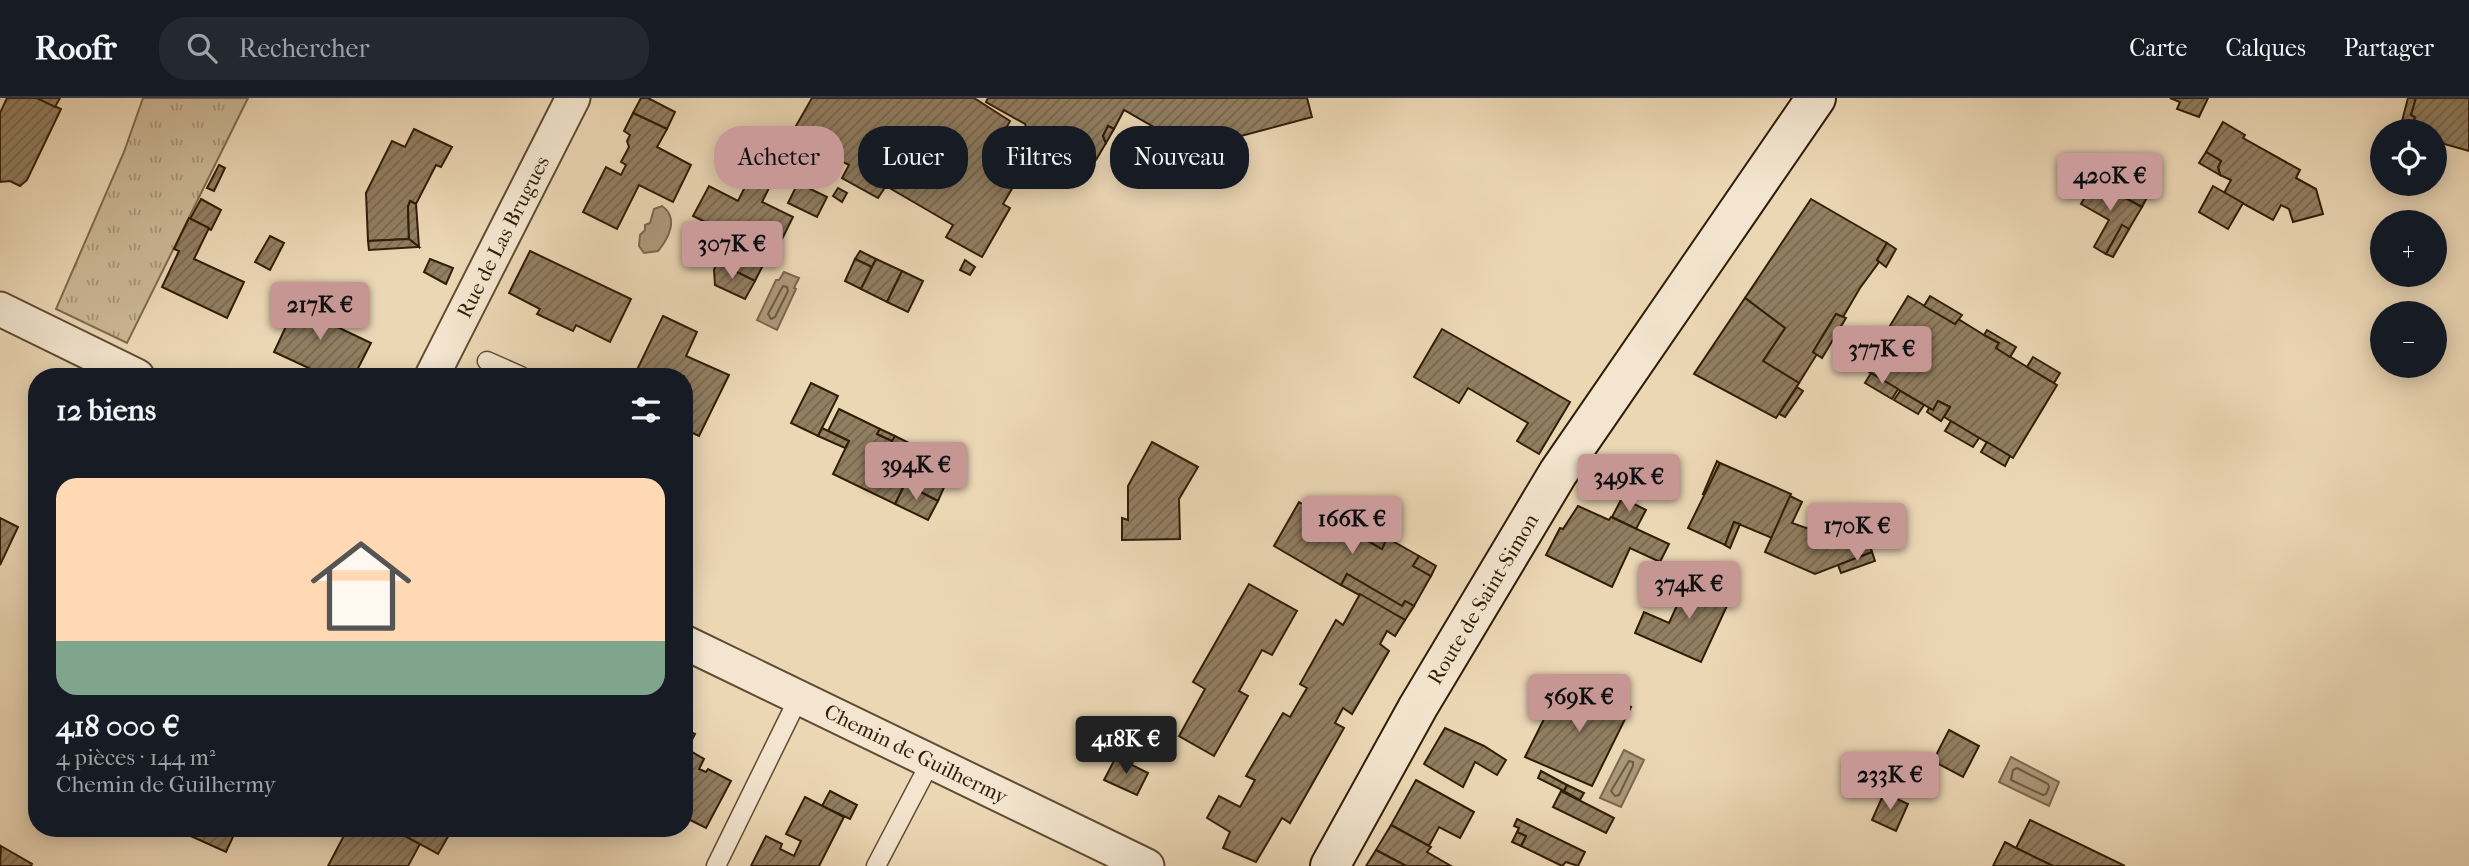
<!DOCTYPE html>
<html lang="fr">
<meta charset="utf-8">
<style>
:root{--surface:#171b24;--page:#242831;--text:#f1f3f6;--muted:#9ea1a6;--line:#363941;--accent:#c59692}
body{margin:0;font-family:"IM FELL French Canon",serif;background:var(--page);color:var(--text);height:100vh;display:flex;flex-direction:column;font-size:26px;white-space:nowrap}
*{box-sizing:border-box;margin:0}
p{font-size:23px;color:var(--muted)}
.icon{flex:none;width:38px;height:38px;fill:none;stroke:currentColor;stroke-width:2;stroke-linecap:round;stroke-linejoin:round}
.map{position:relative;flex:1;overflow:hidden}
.details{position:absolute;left:28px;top:270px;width:665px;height:469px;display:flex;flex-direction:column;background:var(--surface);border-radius:28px;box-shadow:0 4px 18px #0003}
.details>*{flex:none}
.banner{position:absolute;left:714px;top:28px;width:665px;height:63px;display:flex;gap:14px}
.tools{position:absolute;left:2370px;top:21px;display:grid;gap:14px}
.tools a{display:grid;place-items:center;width:77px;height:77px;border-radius:50%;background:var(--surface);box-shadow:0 4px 18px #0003;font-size:35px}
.price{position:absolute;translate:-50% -60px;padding:0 16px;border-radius:7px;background:var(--accent);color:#111;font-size:23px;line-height:46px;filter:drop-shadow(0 2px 4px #0008)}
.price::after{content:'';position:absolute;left:50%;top:42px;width:21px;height:16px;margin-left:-10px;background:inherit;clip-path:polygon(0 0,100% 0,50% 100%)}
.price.active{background:#222;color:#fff}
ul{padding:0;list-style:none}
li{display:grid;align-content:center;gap:14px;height:371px;padding:0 28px}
li span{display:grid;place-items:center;height:217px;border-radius:21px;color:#555}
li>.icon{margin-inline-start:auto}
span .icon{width:126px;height:126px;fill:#fffc;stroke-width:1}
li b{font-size:30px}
h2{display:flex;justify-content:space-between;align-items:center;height:84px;padding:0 28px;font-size:30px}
.pill{padding:0 24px;border-radius:28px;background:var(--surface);box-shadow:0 4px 18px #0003;font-size:24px;line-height:63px}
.pill.active{background:var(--accent);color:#111}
header{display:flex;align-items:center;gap:42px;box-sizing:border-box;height:98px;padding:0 35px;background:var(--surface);border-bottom:2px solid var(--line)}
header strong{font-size:33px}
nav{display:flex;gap:38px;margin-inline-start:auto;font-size:24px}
.search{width:490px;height:63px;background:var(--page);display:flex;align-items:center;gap:18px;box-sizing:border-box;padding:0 24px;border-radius:28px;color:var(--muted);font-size:26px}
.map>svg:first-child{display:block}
.park{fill:url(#park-tufts);stroke:#7e6b4e;stroke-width:2}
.water{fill:#ac987a;stroke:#7b674c;stroke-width:2}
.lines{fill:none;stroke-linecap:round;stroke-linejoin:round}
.shore{stroke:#6e5b40;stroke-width:2}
.building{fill:url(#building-hatch);stroke:#311e06;stroke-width:2}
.service-casing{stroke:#604c32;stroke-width:21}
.minor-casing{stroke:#604c32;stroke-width:37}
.secondary-casing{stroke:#311e06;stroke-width:42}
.service{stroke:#f3e5cf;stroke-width:18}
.minor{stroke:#f3e5cf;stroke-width:33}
.secondary{stroke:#f3e5cf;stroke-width:38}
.labels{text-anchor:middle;stroke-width:5;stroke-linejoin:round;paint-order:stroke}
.street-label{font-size:21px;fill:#311e06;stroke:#f3e5cf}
</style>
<header>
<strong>Roofr</strong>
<div class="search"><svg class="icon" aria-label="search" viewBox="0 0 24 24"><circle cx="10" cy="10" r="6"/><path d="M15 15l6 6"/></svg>Rechercher</div>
<nav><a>Carte</a><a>Calques</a><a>Partager</a></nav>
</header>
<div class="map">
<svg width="2469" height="768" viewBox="0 0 2469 768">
<defs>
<pattern id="park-tufts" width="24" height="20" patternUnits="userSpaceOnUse" patternTransform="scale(1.75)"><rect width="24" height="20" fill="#ccb897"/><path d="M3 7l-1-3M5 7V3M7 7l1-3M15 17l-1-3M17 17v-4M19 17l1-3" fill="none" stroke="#a69579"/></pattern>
<pattern id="building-hatch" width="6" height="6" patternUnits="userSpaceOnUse" patternTransform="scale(1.75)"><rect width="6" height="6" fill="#927e61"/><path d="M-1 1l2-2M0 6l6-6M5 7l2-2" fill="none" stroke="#78674e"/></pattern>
</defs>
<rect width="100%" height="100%" fill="#ecd7b5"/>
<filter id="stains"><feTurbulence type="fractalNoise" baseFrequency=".00286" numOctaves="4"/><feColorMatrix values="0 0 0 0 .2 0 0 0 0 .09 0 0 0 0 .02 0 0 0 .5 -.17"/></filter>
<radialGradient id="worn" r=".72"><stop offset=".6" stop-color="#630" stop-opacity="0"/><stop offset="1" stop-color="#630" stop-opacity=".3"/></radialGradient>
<path class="park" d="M143 0H248L127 245 56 211 124 54Z"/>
<g class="water">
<path d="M662 108C679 120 669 140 658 153L644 155 639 148 640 137 645 132V127L650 125 654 111Z"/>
<path d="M784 174 799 180 794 190 796 191 777 232 757 222 776 182H779Z"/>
<path d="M1624 652 1644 662 1621 709 1600 700Z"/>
<path d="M2011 659 2059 684 2049 708 1999 684Z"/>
</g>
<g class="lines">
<g class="shore">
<path d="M783 188 787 189 788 193 775 219 771 221 768 216Z"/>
<path d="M1629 663 1633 664V668L1619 697 1615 698 1611 693Z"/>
<path d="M2017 670 2048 686 2049 689 2046 696 2043 697 2011 682 2013 672Z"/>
</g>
</g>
<g class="building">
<path d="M7 0H37L61 11 27 82 20 88 10 83 0 84V15Z"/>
<path d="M37 0H60L55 9Z"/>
<path d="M641 0H648L675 14 667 31 633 15Z"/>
<path d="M812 0H974L1010 23 990 59 1020 77 1003 106 1010 110 982 159 946 139 953 127 886 88 878 100 842 80 849 67 828 56 821 67 785 47Z"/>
<path d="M988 0H1307L1312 19 1192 51 1124 12 1114 31 1108 28 1103 38 1106 45 1096 62 1055 73 1037 62 1025 26 986 4Z"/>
<path d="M2170 0H2208L2199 19 2177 11 2180 4Z"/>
<path d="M2408 0H2416L2411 17 2415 19 2412 30 2401 27Z"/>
<path d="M2416 0H2469V53L2434 43V33H2411L2415 19 2411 17Z"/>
<path d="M633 15 667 31 657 49 691 67 673 104 639 87 617 131 583 114 606 69 621 77 626 67 621 64 629 49 627 43 630 37 624 33Z"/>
<path d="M2223 24 2245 37 2243 40 2300 72 2296 80 2316 91 2323 116 2293 124 2289 111 2281 107 2273 122 2224 95 2231 82 2220 77 2218 69 2221 63 2206 54Z"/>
<path d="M1108 28 1114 31 1106 45 1103 38Z"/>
<path d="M414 31 452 49 441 69 436 67 416 106 410 103 408 109 409 141 368 143 366 95 392 43 405 49Z"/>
<path d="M2206 54 2221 63 2218 69 2220 77 2199 65Z"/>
<path d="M759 61 778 72 762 104 793 119 781 143 776 141 755 183 715 163 721 149 716 147 724 133 693 118 709 88 738 103Z"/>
<path d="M219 67 225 70 214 93 207 90Z"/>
<path d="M2133 80 2152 90 2142 109 2123 99Z"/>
<path d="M2094 83 2142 109 2129 131 2122 127 2106 156 2094 149 2109 122 2081 106Z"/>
<path d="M798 85 827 99 817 119 788 105Z"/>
<path d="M2213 88 2243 105 2228 131 2199 114Z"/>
<path d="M838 90 847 95 842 104 833 98Z"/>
<path d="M201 101 221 112 211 132 190 121Z"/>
<path d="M1811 101 1887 145 1877 162 1879 164 1860 190 1843 219 1836 216 1813 254 1817 256 1799 285 1763 263 1785 230 1745 200Z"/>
<path d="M410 103 416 106 419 149 409 141 408 109Z"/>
<path d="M189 120 209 130 194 161 244 184 227 220 162 189 179 153 174 151Z"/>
<path d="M2122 127 2129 131 2113 159 2106 156Z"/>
<path d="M270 138 284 145 270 172 255 164Z"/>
<path d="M409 141 419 149 369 152 368 143Z"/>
<path d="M1887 145 1896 151 1886 169 1877 162Z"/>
<path d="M530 153 631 201 610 244 576 227 573 233 537 216 540 211 509 195Z"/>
<path d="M860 153 876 161 872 169 855 161Z"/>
<path d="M430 161 453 170 446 186 424 174Z"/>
<path d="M855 161 872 169 861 191 845 183Z"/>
<path d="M876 161 902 173 887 204 861 191Z"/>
<path d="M965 162 975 169 970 177 960 172Z"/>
<path d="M717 164 755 183 745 201 715 187 714 172Z"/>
<path d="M902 173 923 183 908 214 887 204Z"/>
<path d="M303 192 320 199 312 217 371 245 354 278H326L274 254Z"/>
<path d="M1908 198 1955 226 1958 221 1984 237 1999 245 1996 250 2057 287 2013 360 1944 319 1950 309 1938 303 1933 312 1864 271Z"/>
<path d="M1930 198 1962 217 1955 226 1924 208Z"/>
<path d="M1745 200 1785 230 1763 263 1799 285 1776 320 1694 276Z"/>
<path d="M1836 216 1846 220 1822 260 1813 254Z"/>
<path d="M663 218 697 234 686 258 729 277 699 338 684 331V278H634Z"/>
<path d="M1442 231 1570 304 1539 356 1517 343 1528 325 1468 290 1459 305 1414 279Z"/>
<path d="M1987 232 2016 249 2010 259 1996 250 1999 245 1984 237Z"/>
<path d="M2033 259 2060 275 2054 285 2027 269Z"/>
<path d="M1871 275 1898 291 1892 301 1865 285Z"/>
<path d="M811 285 838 298 818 338 791 325Z"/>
<path d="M1797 289 1803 293 1785 319 1779 316Z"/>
<path d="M1900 293 1924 307 1918 316 1894 302Z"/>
<path d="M1938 303 1950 309 1941 323 1927 314 1929 310 1933 312Z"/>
<path d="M839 311 880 331 877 336 892 343 895 338 954 367 938 403 905 386 895 406 833 376 849 343 828 333Z"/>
<path d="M1951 323 1979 340 1973 349 1945 333Z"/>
<path d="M822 330 849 343 845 350 818 338Z"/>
<path d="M880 331 895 338 892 343 877 336Z"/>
<path d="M1152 344 1198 369 1179 401 1180 441 1122 442V420L1128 422V388Z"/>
<path d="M1987 344 2010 358 2005 368 1981 354Z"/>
<path d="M1717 363 1720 365 1707 396H1703Z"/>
<path d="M1720 365 1791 396 1772 440 1734 424 1725 447 1688 430Z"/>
<path d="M905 386 938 403 928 422 895 406Z"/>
<path d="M1790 398 1802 404 1792 425 1806 430 1817 429 1826 438 1831 440 1863 427 1872 454 1815 476 1765 454Z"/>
<path d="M1622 400 1646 412 1636 431 1612 419Z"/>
<path d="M1299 404 1382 451 1387 440 1419 458 1413 468 1431 478 1414 508 1405 503 1402 508 1347 476 1341 487 1274 448Z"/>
<path d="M1578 408 1609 422 1611 419 1669 446 1660 464 1630 450 1612 489 1546 457 1560 430 1563 431Z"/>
<path d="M0 420 18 429 0 467Z"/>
<path d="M1357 423 1387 440 1382 451 1352 433Z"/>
<path d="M1734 424 1740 426 1730 450 1725 447Z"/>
<path d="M1872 454 1875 463 1841 475 1838 467Z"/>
<path d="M1419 458 1436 468 1431 478 1413 468Z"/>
<path d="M1347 476 1402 508 1405 503 1414 508 1405 522 1341 487Z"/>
<path d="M1690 479 1732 497 1701 564 1635 535 1644 514 1669 525Z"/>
<path d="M1249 486 1297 513 1272 557 1262 552 1239 593 1248 598 1214 658 1179 638 1205 591 1193 584Z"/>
<path d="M1360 496 1405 522 1395 538 1387 533 1380 546 1389 553 1352 616 1343 610 1335 625 1344 630 1290 725 1282 720 1256 764 1223 750 1230 734 1207 720 1219 698 1240 709 1255 682 1246 678 1283 615 1290 619 1307 590 1300 586 1336 522 1343 527Z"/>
<path d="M1570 578 1589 587 1580 606 1560 597Z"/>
<path d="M1589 587 1631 609 1592 688 1525 659 1557 595 1580 606Z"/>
<path d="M1445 630 1484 648 1506 662 1497 677 1475 664 1463 689 1424 666Z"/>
<path d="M684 631 695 636 687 651 704 661 699 671 706 674 708 671 731 683 706 730 684 719 687 712 684 711Z"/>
<path d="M1949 632 1979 648 1963 679 1933 663Z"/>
<path d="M1116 659 1148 675 1137 697 1104 682Z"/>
<path d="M1541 673 1567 687 1564 693 1538 680Z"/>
<path d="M1416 682 1474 714 1460 740 1439 729 1429 748 1391 727Z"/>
<path d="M1567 687 1584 695 1580 702 1564 693Z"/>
<path d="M830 693 857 707 850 721 822 708Z"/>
<path d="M1561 693 1614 720 1606 735 1553 709Z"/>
<path d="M1884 695 1908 706 1896 733 1872 722Z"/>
<path d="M805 699 844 719 819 768H751L766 738 782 746 780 751 794 758 801 743 786 736Z"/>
<path d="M1517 721 1585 754 1578 768 1566 764 1562 768 1521 748 1526 738 1517 734 1519 730 1514 728Z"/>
<path d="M2030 722 2125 768H2053L2016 750Z"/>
<path d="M1391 727 1431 749 1427 754 1451 768H1406L1376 752Z"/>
<path d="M187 730H237L226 754 184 735Z"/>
<path d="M348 730H390L420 746 408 768H328Z"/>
<path d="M398 730H453L438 756 396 733Z"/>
<path d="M1517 734 1526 738 1521 748 1512 744Z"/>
<path d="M2005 744 2016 750 2053 768H1993Z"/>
<path d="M1 748 32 766 31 768H0Z"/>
<path d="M1376 752 1406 768H1366Z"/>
</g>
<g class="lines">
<defs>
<g id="service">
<path d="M487 263 521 278"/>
<path d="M716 768 799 599"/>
<path d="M876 768 931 663"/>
</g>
<g id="minor">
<path d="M0 211 137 278"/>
<path d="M432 278 573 0"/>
<path d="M684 544 1147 768"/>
</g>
<path id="secondary" d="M1330 768 1418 609 1558 375 1816 0"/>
</defs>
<use href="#service" class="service-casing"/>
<use href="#minor" class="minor-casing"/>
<use href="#secondary" class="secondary-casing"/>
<use href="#service" class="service"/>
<use href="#minor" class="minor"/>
<use href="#secondary" class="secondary"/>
</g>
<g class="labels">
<g class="street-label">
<text transform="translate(503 139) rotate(-63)" y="7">Rue de Las Brugues</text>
<text transform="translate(1483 501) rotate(-59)" y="7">Route de Saint-Simon</text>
<text transform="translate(916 656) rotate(26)" y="7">Chemin de Guilhermy</text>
</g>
</g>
<rect width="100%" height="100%" filter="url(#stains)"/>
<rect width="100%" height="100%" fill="url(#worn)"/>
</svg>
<div class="tools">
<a><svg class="icon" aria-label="locate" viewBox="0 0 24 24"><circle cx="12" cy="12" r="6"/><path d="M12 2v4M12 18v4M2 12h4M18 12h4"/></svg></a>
<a>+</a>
<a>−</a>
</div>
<b class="price" style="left:2110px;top:115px">420K €</b>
<b class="price" style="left:732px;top:183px">307K €</b>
<b class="price" style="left:320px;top:244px">217K €</b>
<b class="price" style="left:1882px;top:288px">377K €</b>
<b class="price" style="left:916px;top:404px">394K €</b>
<b class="price" style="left:1629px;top:416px">349K €</b>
<b class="price" style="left:1352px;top:458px">166K €</b>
<b class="price" style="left:1857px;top:465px">170K €</b>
<b class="price" style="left:1689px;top:523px">374K €</b>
<b class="price" style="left:1579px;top:636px">569K €</b>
<b class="price active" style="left:1126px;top:678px">418K €</b>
<b class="price" style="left:1890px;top:714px">233K €</b>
<div class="banner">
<a class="pill active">Acheter</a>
<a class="pill">Louer</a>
<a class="pill">Filtres</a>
<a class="pill">Nouveau</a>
</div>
<section class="details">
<h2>12 biens<svg class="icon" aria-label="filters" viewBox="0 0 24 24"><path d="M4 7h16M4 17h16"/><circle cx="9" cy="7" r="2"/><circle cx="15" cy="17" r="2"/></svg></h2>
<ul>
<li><span style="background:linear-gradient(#ffd9b3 75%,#7fa58c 0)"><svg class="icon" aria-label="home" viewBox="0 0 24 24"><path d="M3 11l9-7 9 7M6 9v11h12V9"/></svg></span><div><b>418 000 €</b><p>4 pièces · 144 m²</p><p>Chemin de Guilhermy</p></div></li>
</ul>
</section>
</div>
